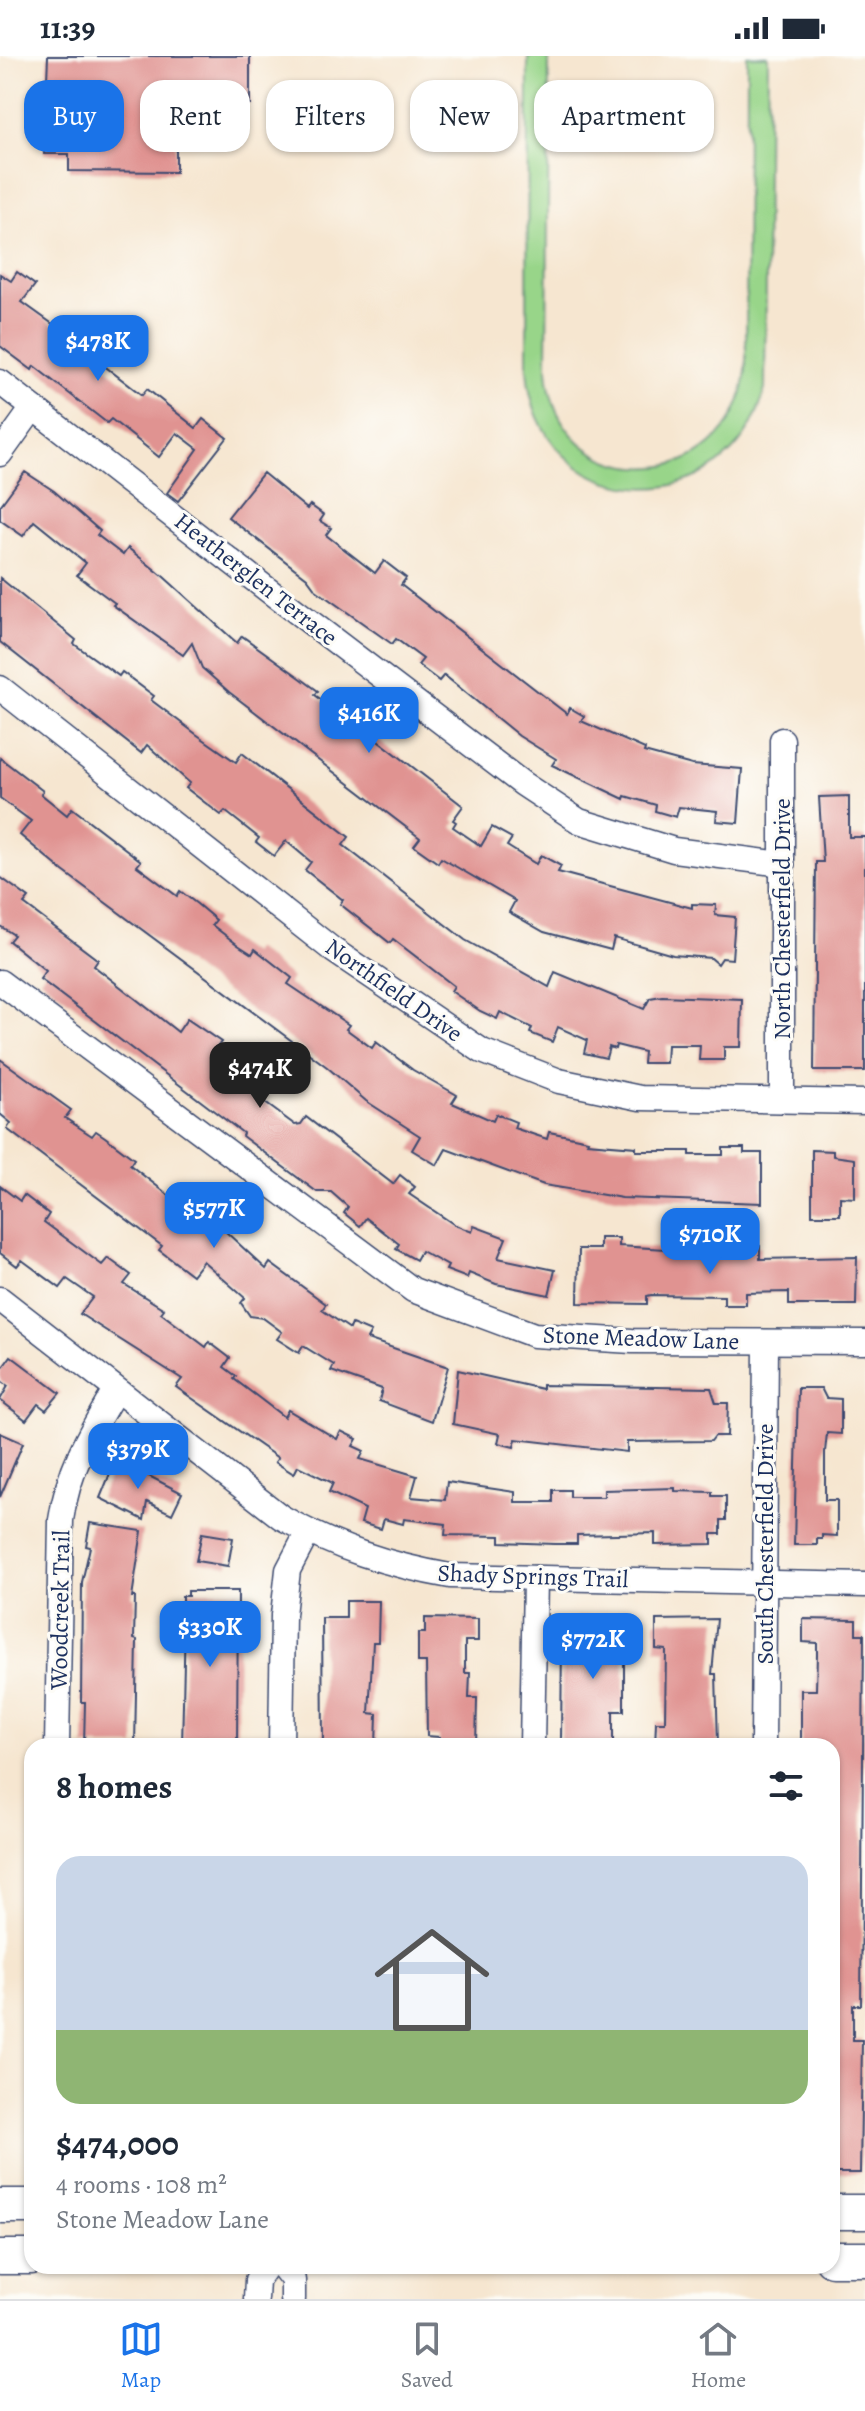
<!DOCTYPE html>
<meta charset="utf-8">
<style>
:root{--surface:#fff;--page:#f2f2f3;--text:#1f2937;--muted:#747a83;--line:#e0e1e3;--accent:#1a73e8}
body{margin:0;font-family:Alegreya,serif;background:var(--page);color:var(--text);height:100vh;display:flex;flex-direction:column;font-size:30px;white-space:nowrap}
*{box-sizing:border-box;margin:0}
p{font-size:26px;color:var(--muted)}
.icon{flex:none;width:44px;height:44px;fill:none;stroke:currentColor;stroke-width:2;stroke-linecap:round;stroke-linejoin:round}
.map{position:relative;flex:1;overflow:hidden}
.panel{position:absolute;left:24px;top:1682px;width:816px;height:536px;display:flex;flex-direction:column;background:var(--surface);border-radius:24px;box-shadow:0 2px 6px #0004}
.panel>*{flex:none}
.top-card{position:absolute;left:24px;top:24px;width:818px;height:72px;display:flex;gap:16px}
.price{position:absolute;translate:-50% -68px;padding:0 18px;border-radius:16px;background:var(--accent);color:#fff;font-size:26px;line-height:52px;filter:drop-shadow(0 2px 4px #0008)}
.price::after{content:'';position:absolute;left:50%;top:48px;width:24px;height:18px;margin-left:-12px;background:inherit;clip-path:polygon(0 0,100% 0,50% 100%)}
.price.current{background:#222;color:#fff}
ul{padding:0;list-style:none}
li{display:grid;align-content:center;gap:16px;height:424px;padding:0 32px}
li span{display:grid;place-items:center;height:248px;border-radius:24px;color:#555}
li>.icon{margin-inline-start:auto}
span .icon{width:144px;height:144px;fill:#fffc;stroke-width:1}
li b{font-size:34px}
h2{display:flex;justify-content:space-between;align-items:center;height:96px;padding:0 32px;font-size:34px}
.pill{padding:0 28px;border-radius:24px;background:var(--surface);box-shadow:0 2px 6px #0004;font-size:28px;line-height:72px}
.pill.current{background:var(--accent);color:#fff}
.status{display:flex;justify-content:space-between;align-items:center;height:56px;padding:0 40px;background:var(--surface);direction:ltr}
.status svg{height:22px;fill:currentColor}
.tabs{display:flex;justify-content:space-around;align-items:center;height:112px;border-top:2px solid var(--line);background:var(--surface);font-size:22px;color:var(--muted)}
.tabs a{display:grid;justify-items:center;gap:4px}
.tabs .current{color:var(--accent)}
.map>svg:first-child{display:block}
.pitch{fill:#98d589;stroke:#5a8274;stroke-width:2}
.building{fill:#e09391}
.lines{fill:none;stroke-linecap:round;stroke-linejoin:round}
.minor-casing{stroke:#3c4a6f;stroke-width:27}
.secondary-casing{stroke:#3c4a6f;stroke-width:37}
.minor{stroke:#fff;stroke-width:24}
.secondary{stroke:#fff;stroke-width:34}
.labels{text-anchor:middle;stroke-width:6;stroke-linejoin:round;paint-order:stroke}
.street-label{font-size:24px;fill:#1b2f5e;stroke:#fdfcf7}
</style>
<div class="status"><b>11:39</b><svg viewBox="0 0 49 12"><path d="M0 12V9h3v3zM5 12V6h3v6zM10 12V3h3v9zM15 12V0h3v12zM26 1h20v11H26zM47 4h2v5h-2z"/></svg></div>
<div class="map">
<svg width="865" height="2243" viewBox="0 0 865 2243">
<rect width="100%" height="100%" fill="#fdfcf7"/>
<filter id="ink" filterUnits="userSpaceOnUse"><feTurbulence type="fractalNoise" baseFrequency=".0125" numOctaves="2"/><feDisplacementMap in="SourceGraphic" scale="16" xChannelSelector="R" yChannelSelector="G"/><feConvolveMatrix kernelMatrix="1 2 1 2 8 2 1 2 1" color-interpolation-filters="sRGB"/></filter>
<filter id="wash" filterUnits="userSpaceOnUse"><feTurbulence type="fractalNoise" baseFrequency=".006" numOctaves="4" result="noise"/><feDisplacementMap in="SourceGraphic" scale="32" xChannelSelector="R" yChannelSelector="G"/><feGaussianBlur stdDeviation="1.8" result="paint"/><feColorMatrix in="noise" values="0 0 0 0 0 0 0 0 0 0 0 0 0 0 0 0 0 1.4 0 .05"/><feComposite in="paint" operator="in"/></filter>
<g filter="url(#wash)">
<rect width="100%" height="100%" fill="#f6e6d0"/>
<path class="pitch" d="M528 0H549L547 313C555 443 734 445 746 314L747 0H768L765 333C729 475 536 460 527 313Z"/>
<g id="blocks">
<g class="building">
<path d="M48 0H250V48H236L235 70H176V116L69 115V98H44Z"/>
<path d="M17 216 35 229 22 246 100 302 98 305 142 339 147 333 196 372 203 363 227 382 178 445 167 437 198 393 177 377 159 401 111 363 107 367 34 310 32 314 0 290V218L11 225Z"/>
<path d="M25 416 54 435 100 475 97 479 123 499 128 492 164 521 237 587 242 580 299 621 318 635 315 639 330 650 327 654 352 674 357 668 463 750 453 764 456 766 453 771 481 790 492 771 512 782 507 790 536 808 541 799 561 810 558 816 692 852V848L716 849 715 859 735 861 732 903 722 902 718 908 711 902 673 899 614 882 611 894 544 876 509 856 515 845 441 802 438 807 414 790 420 782 229 636 202 612 192 587 183 599 113 549 115 547 77 519 86 507 34 465 23 480 0 464V450Z"/>
<path d="M263 417 307 453 310 449 324 459 320 465 331 472 326 479 375 517 384 505 406 522 401 529 567 658 570 652 584 660 581 665 645 693 644 696 692 709 742 713 738 767 716 765 717 755 679 751 676 761 655 755 656 749 625 740 624 743 552 709 556 703 519 680 444 619 439 625 418 609 423 603 396 583 392 588 316 534 307 522 228 461Z"/>
<path d="M0 522 76 584 74 588 119 620 122 616 154 640 151 644 196 678 236 706 242 697 349 781 343 789 465 884 549 931 555 916 644 953 650 942 662 940 742 943 741 991H724V1004H699L700 989H667L666 1007H643L644 996 616 989 615 993 609 991 606 1002 584 997 587 984 558 971 552 986 530 977 532 972 500 956 497 963 480 955 451 935 454 930 393 883 390 887 340 848 343 844 305 814 311 806 286 785 274 800 256 786 259 782 225 755 221 759 186 732 190 727 147 689 141 697 0 586Z"/>
<path d="M0 702 43 735 41 738 67 759 72 752 141 805 137 810 177 840 180 835 197 848 216 864 212 869 238 889 252 898 255 893 292 922 288 928 349 969 346 973 372 992 376 986 413 1014 457 1039 452 1047 493 1065 496 1058 516 1066 514 1072 547 1083 549 1076 588 1084 587 1087 636 1091V1095H690V1099H723V1092H744V1097H762V1147L622 1142 544 1129 446 1093 437 1109 412 1094 420 1080 366 1045 327 1011 63 815 20 779 31 765 0 742Z"/>
<path d="M849 740V781H865V1015H814L816 806H823L819 741Z"/>
<path d="M0 821 29 842 24 848 98 904 94 910 178 976 187 963 221 986 215 994 243 1014 239 1020 249 1027 245 1032 295 1069 301 1068 306 1061 393 1128 400 1119 415 1131 409 1138 455 1169 472 1176 474 1170 506 1182 498 1202 555 1214 549 1239 496 1228 469 1217 467 1222 446 1214 448 1210 421 1195 416 1204 396 1193 399 1188 366 1162 360 1170 344 1157 348 1151 331 1136H317L242 1080 243 1077 40 923 46 915 9 885 14 879 0 870Z"/>
<path d="M0 1003 71 1054 65 1062 92 1080 96 1075 105 1081 134 1103 130 1109 171 1141 176 1135 211 1162 266 1213 270 1207 326 1248 322 1254 350 1273 352 1268 371 1276 367 1283 448 1311 432 1365 379 1345 382 1333 331 1315 334 1309 303 1290 299 1297 277 1283 282 1276 263 1262 250 1260 241 1247 245 1242 203 1205 192 1219 159 1194 162 1190 7 1073 11 1067 0 1058Z"/>
<path d="M812 1094 833 1095V1100L855 1103V1142L840 1141V1159H812Z"/>
<path d="M0 1130 20 1145 24 1139 49 1158 44 1166 102 1209 108 1202 131 1219 124 1228 164 1253 161 1257 206 1291 209 1286 230 1302 224 1311 236 1320 234 1323 284 1361 288 1354 337 1383 341 1375 357 1383 353 1390 364 1395 360 1403 417 1420 411 1441 445 1444 447 1426 515 1436V1446H553V1434H570V1441H604V1434L675 1432V1435L712 1436V1440H726V1464H721V1478H712V1488L655 1489V1477L577 1479V1488H555L500 1486V1480L445 1479 446 1468 404 1463 403 1468 384 1463 381 1473 361 1467 365 1453 329 1436 333 1427 298 1410 294 1418 275 1406 278 1402 176 1331 182 1323 80 1258 93 1241 67 1223 60 1232 22 1204 17 1210 0 1197Z"/>
<path d="M600 1182H619V1190L713 1196H744V1190H760V1203L857 1201 856 1249H789V1236L746 1237V1249H724V1240L651 1239 647 1240V1248L578 1247 579 1193H600Z"/>
<path d="M11 1300 60 1337 46 1354 38 1348 26 1364 0 1344 8 1330 0 1324V1315Z"/>
<path d="M458 1314 542 1333V1329L711 1332 716 1347H728L727 1380H715L711 1385 627 1386V1396L516 1383 514 1391 498 1387 500 1378 453 1368Z"/>
<path d="M798 1332H821L826 1342 841 1343V1378L827 1377 825 1396V1444H837V1480L822 1479V1483H817V1489H794Z"/>
<path d="M0 1377 23 1387 0 1441Z"/>
<path d="M116 1403 182 1437 172 1458 147 1446 144 1464 100 1442Z"/>
<path d="M90 1467 142 1475 132 1541H135L134 1583 137 1584 135 1690H84L85 1646H81L82 1526 90 1491 86 1490Z"/>
<path d="M202 1477 233 1482 228 1510 196 1505Z"/>
<path d="M188 1535H238L237 1690H182L185 1564 182 1563V1540H188Z"/>
<path d="M346 1545H379L378 1586H373L369 1657 377 1658 376 1690H323L322 1562H346Z"/>
<path d="M578 1560H622V1588H630V1604H624V1655H613V1690H572V1686H561L562 1581H574Z"/>
<path d="M425 1562 478 1563V1585H465V1617H470L469 1642H477L476 1690H439V1681L427 1680 426 1606H418V1577H425Z"/>
<path d="M717 1563 712 1618H716L718 1688 655 1690 656 1666H665L666 1594 656 1593V1564Z"/>
<path d="M803 1563 856 1564V1578H864L861 1949H853V1984H862L860 2117H832V1690H801V1634H816L817 1599V1587L803 1586Z"/>
</g>
</g>
</g>
<g filter="url(#ink)">
<use href="#blocks" fill-opacity="0" stroke="#3c4a6f" stroke-width="2"/>
<g class="lines">
<defs>
<g id="minor">
<path d="M0 326 268 534 523 728 579 765 674 794 782 808"/>
<path d="M0 398 33 352"/>
<path d="M0 632 333 894 482 995 559 1025 640 1042 865 1046"/>
<path d="M782 684V1042"/>
<path d="M0 926 413 1234 534 1279 632 1285 865 1286"/>
<path d="M0 1243 281 1461C336 1492 388 1509 450 1520L865 1529"/>
<path d="M57 1690 61 1464C68 1414 89 1378 115 1335"/>
<path d="M281 1690 283 1559 288 1514 308 1476"/>
<path d="M532 1690 535 1522"/>
<path d="M763 1690 766 1286"/>
<path d="M282 2210 293 2224V2243"/>
<path d="M256 2243 257 2224 267 2210"/>
</g>
<g id="secondary">
<path d="M0 2150H32"/>
<path d="M832 2156H865"/>
<path d="M0 2201H32"/>
<path d="M832 2203H865"/>
</g>
</defs>
<use href="#minor" class="minor-casing"/>
<use href="#secondary" class="secondary-casing"/>
<use href="#minor" class="minor"/>
<use href="#secondary" class="secondary"/>
</g>
</g>
<g class="labels">
<g class="street-label">
<text transform="translate(256 523) rotate(38)" y="8">Heatherglen Terrace</text>
<text transform="translate(782 863) rotate(-90)" y="8">North Chesterfield Drive</text>
<text transform="translate(394 934) rotate(35)" y="8">Northfield Drive</text>
<text transform="translate(641 1282) rotate(2)" y="8">Stone Meadow Lane</text>
<text transform="translate(765 1488) rotate(-90)" y="8">South Chesterfield Drive</text>
<text transform="translate(533 1520) rotate(2)" y="8">Shady Springs Trail</text>
<text transform="translate(60 1554) rotate(-89)" y="8">Woodcreek Trail</text>
</g>
</g>
</svg>
<b class="price" style="left:98px;top:327px">$478K</b>
<b class="price" style="left:369px;top:699px">$416K</b>
<b class="price current" style="left:260px;top:1054px">$474K</b>
<b class="price" style="left:214px;top:1194px">$577K</b>
<b class="price" style="left:710px;top:1220px">$710K</b>
<b class="price" style="left:138px;top:1435px">$379K</b>
<b class="price" style="left:210px;top:1613px">$330K</b>
<b class="price" style="left:593px;top:1625px">$772K</b>
<div class="top-card">
<a class="pill current">Buy</a>
<a class="pill">Rent</a>
<a class="pill">Filters</a>
<a class="pill">New</a>
<a class="pill">Apartment</a>
</div>
<section class="panel">
<h2>8 homes<svg class="icon" aria-label="filters" viewBox="0 0 24 24"><path d="M4 7h16M4 17h16"/><circle cx="9" cy="7" r="2"/><circle cx="15" cy="17" r="2"/></svg></h2>
<ul>
<li><span style="background:linear-gradient(#c9d6e8 70%,#8fb573 0)"><svg class="icon" aria-label="home" viewBox="0 0 24 24"><path d="M3 11l9-7 9 7M6 9v11h12V9"/></svg></span><div><b>$474,000</b><p>4 rooms · 108 m²</p><p>Stone Meadow Lane</p></div></li>
</ul>
</section>
</div>
<nav class="tabs">
<a class="current"><svg class="icon" aria-label="map" viewBox="0 0 24 24"><path d="M3 6l6-2 6 2 6-2v14l-6 2-6-2-6 2zM9 4v14M15 6v14"/></svg>Map</a>
<a><svg class="icon" aria-label="saved" viewBox="0 0 24 24"><path d="M7 4h10v16l-5-4-5 4z"/></svg>Saved</a>
<a><svg class="icon" aria-label="home" viewBox="0 0 24 24"><path d="M3 11l9-7 9 7M6 9v11h12V9"/></svg>Home</a>
</nav>
